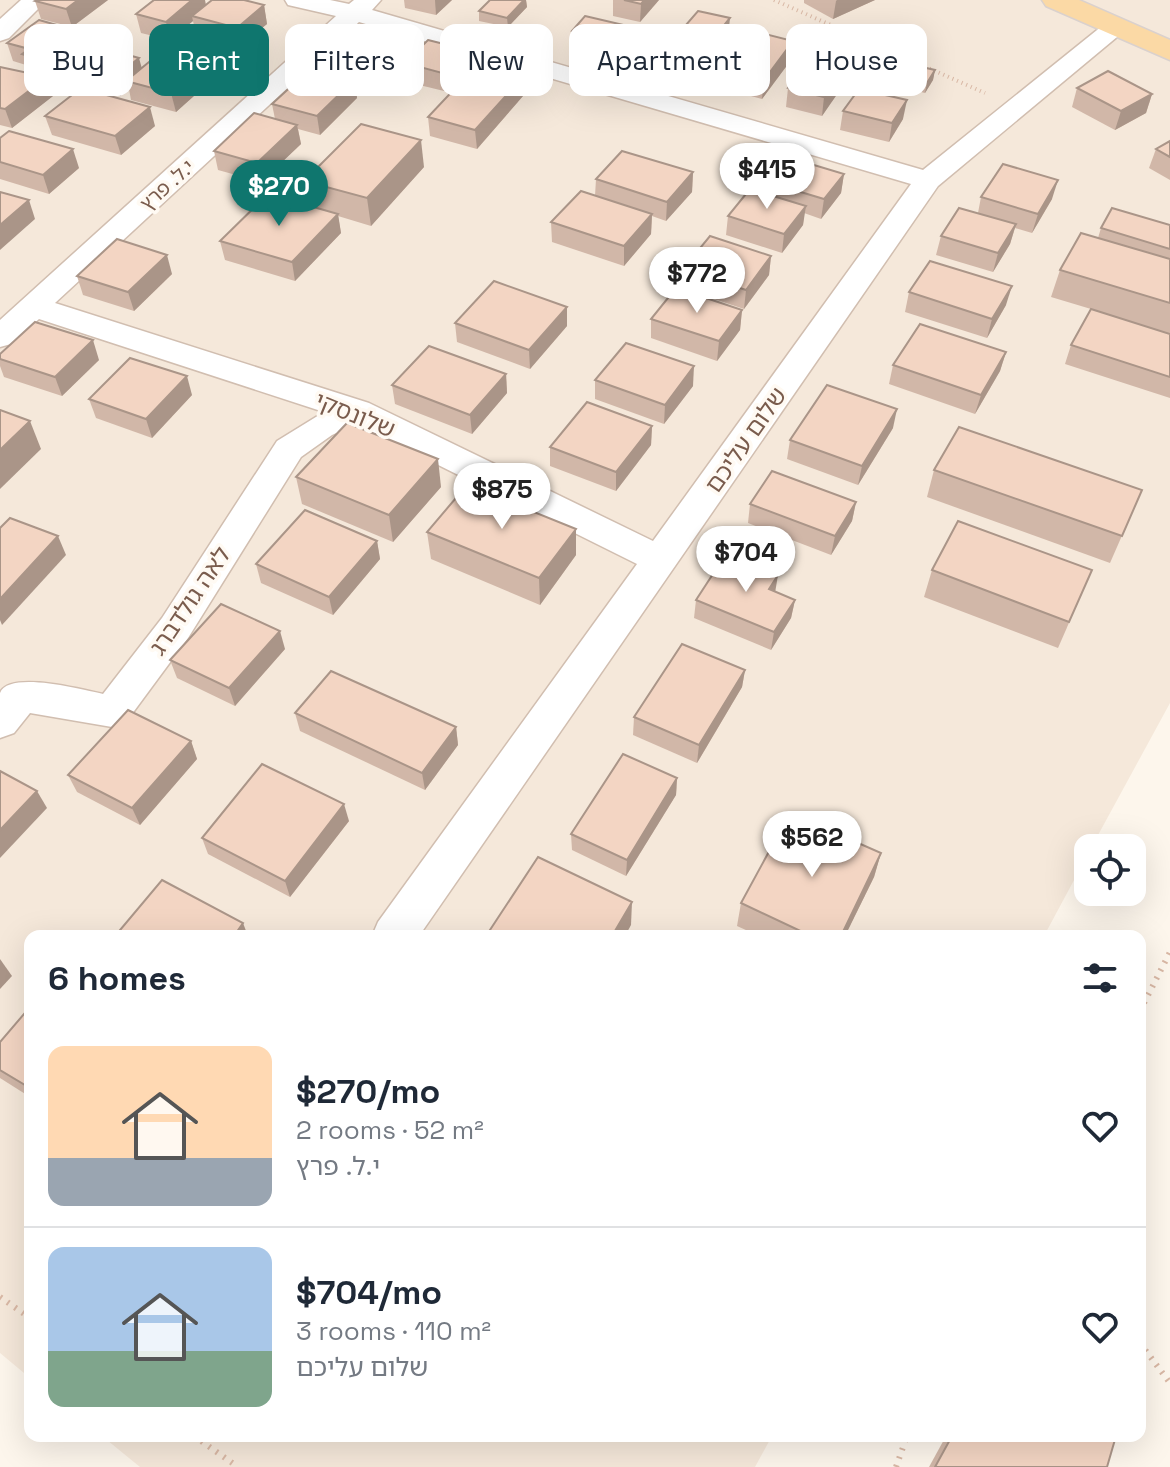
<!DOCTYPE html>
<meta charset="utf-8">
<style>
:root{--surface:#fff;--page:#f2f2f3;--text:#1f2937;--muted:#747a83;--line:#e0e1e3;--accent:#0f766e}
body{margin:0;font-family:"Space Grotesk","Noto Sans Hebrew",sans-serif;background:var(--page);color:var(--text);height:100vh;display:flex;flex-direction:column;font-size:30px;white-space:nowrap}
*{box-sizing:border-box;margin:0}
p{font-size:26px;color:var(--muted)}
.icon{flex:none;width:44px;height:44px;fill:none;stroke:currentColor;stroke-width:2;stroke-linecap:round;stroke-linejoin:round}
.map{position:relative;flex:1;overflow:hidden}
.side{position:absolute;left:24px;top:930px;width:1122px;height:512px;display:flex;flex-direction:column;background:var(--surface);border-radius:16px;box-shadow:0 8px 32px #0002}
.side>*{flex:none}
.top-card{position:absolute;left:24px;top:24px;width:1122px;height:72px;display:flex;gap:16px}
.fabs{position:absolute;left:1074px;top:834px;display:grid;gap:16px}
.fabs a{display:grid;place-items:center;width:72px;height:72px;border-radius:16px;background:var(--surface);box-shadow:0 8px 32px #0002;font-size:40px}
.price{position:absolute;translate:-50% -68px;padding:0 18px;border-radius:28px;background:#fff;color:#222;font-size:26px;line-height:52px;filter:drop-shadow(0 2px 4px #0008)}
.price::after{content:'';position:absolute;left:50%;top:48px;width:24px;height:18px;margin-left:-12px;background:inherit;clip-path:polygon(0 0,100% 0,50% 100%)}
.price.selected{background:var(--accent);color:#fff}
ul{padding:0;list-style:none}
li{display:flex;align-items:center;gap:24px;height:200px;padding:0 24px}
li+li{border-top:2px solid var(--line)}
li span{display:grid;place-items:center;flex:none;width:224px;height:160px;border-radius:16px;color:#555}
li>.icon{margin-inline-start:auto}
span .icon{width:96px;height:96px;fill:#fffc;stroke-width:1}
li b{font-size:34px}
h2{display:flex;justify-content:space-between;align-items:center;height:96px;padding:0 24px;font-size:34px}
.tag{padding:0 28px;border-radius:16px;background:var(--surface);box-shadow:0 8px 32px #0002;font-size:28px;line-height:72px}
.tag.selected{background:var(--accent);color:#fff}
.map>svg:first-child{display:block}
.residential{fill:#f5e8da}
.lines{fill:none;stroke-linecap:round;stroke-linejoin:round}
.minor-casing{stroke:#d1beb0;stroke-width:3}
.major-casing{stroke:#dad1cd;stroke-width:3}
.path-far1{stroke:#d9b8a5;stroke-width:4;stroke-dasharray:1 4;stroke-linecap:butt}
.path{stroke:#d9b8a5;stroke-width:6;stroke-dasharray:2 7;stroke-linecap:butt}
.minor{fill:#fff;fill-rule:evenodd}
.major{fill:#fbd9a5;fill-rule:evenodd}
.wall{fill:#d1b7a8}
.shaded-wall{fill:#aa9588}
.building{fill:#f3d5c3;stroke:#aa9588;stroke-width:2}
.labels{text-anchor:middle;stroke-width:7;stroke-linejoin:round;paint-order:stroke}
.far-street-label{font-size:20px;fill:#7a5c4d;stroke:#fffaf3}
.street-label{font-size:24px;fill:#7a5c4d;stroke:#fffaf3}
</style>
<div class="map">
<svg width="1170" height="1467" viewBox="0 0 1170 1467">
<rect width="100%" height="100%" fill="#fdf6ec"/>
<g class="residential">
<path d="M0 0H1170V703L1091 848H1088V854L1044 936H30V1378L0 1353Z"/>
<path d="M102 1436H772L755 1467H140Z"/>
</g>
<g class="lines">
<defs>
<g id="minor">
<path d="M21 0H47L9 38 0 41V19Z"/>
<path d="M285 0H330L349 4 354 0H381L372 10 923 170 1107 22H1125L1129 27 938 186 419 936H372L378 922 637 564 356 424 332 435 301 457 188 638 126 722 112 727 30 713 14 733 0 738C0 726 0 705 0 693 9 670 83 690 103 694L162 618 277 441 324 412 39 319 11 344 0 347V320L336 16 288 5ZM359 22 911 184 653 541 369 403 55 303Z"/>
</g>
<path id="major" d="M1042 0H1079L1170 40V60L1046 6Z"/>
</defs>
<use href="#minor" class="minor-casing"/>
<use href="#major" class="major-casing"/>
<path class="path-far1" d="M774 0 985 93"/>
<g class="path">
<path d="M1140 1011 1170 952"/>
<path d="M0 1297 30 1318"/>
<path d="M1140 1343 1170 1383"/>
<path d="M194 1436 238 1467"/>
<path d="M896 1467 907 1436"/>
</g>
<use href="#minor" class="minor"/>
<use href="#major" class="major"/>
</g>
<g class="wall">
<path d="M108 0 72 27 41 19 35 1Z"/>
<path d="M404 0H452L436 15 405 8Z"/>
<path d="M490 0H526L527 7 508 27 479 21V11Z"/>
<path d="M613 0H659L640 22 613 16Z"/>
<path d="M804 0H875L833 19 804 3Z"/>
<path d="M206 5H264L267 24 240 46 196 35 193 21 170 40 141 33 136 14Z"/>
<path d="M572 31 641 48 627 64 572 50Z"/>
<path d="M400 37 402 56 373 85 355 80 357 98 320 135 298 129 301 144 261 182 218 170 214 151 275 119 272 104 333 74 330 56Z"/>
<path d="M728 37 698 74 665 66 666 48Z"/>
<path d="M103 38 106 49 142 68 204 87 176 112 131 100 129 89 120 96 86 87 80 69 62 83 47 78 53 96 12 128 0 125V67L28 73 26 65 13 61 7 43Z"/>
<path d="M791 60 762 99 725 89 727 70Z"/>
<path d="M405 63 466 68 444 91 407 82Z"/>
<path d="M845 68 842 87 822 116 786 107 788 88Z"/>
<path d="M935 70 933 80 925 93 894 85 896 76Z"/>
<path d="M522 78 523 96 477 149 430 136 428 117Z"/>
<path d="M1077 88 1152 94 1146 113 1115 130 1072 107Z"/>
<path d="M843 111 903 119 889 142 840 130Z"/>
<path d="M45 116 155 126 121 155 52 135Z"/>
<path d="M0 138 79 168 49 194 0 179Z"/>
<path d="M1170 141V180L1149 168 1156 149Z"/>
<path d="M424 167 371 226 338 216 341 233 295 281 225 260 220 241 309 205 304 181Z"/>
<path d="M693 172 692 192 666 221 652 216 651 234 624 266 552 242 551 222 595 196 596 179Z"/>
<path d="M844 174 841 193 821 219 804 213 803 225 782 253 726 235 728 216 763 192 764 181Z"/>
<path d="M981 197 1052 199 1032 233 1015 228 1010 244 993 272 936 255 941 236 978 213Z"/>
<path d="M1170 225V398L1065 364 1071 345 1091 309 1051 297 1060 270 1098 238 1101 228Z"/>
<path d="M771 256 769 275 744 309 681 288 683 269Z"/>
<path d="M172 274 134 311 83 295 77 276Z"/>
<path d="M909 292 1006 305 987 338 905 312Z"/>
<path d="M742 310 740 330 717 361 651 338V319Z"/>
<path d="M455 323 567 326 530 369 457 342Z"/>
<path d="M1006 352 1000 371 975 414 889 384 893 365Z"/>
<path d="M0 354 99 360 62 396 4 377 0 366Z"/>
<path d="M506 374 507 393 472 434 395 404 392 385Z"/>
<path d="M595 380 693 386 664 424 595 399Z"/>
<path d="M192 395 152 438 96 418 89 399Z"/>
<path d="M652 426 651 445 616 491 550 466V447Z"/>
<path d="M893 428 858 485 787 459 790 440Z"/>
<path d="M934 470 1142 490 1110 563 927 497Z"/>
<path d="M296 477 441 487 393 542 302 504Z"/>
<path d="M856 502 852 521 831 555 748 523 750 504Z"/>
<path d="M576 529V555L540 605 431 559 427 532Z"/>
<path d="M377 541 380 559 333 615 261 583 256 564Z"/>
<path d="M932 570H1092L1058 648 924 597Z"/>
<path d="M775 592 795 600 791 618 771 650 694 618 696 600Z"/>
<path d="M285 649 235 706 177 678 170 660Z"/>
<path d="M745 670 742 687 697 763 633 735 634 717Z"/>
<path d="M295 713 456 727 458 745 425 790 300 731Z"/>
<path d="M191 741 197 759 140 825 77 792 68 775Z"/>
<path d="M677 778 676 795 626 876 572 850 571 834Z"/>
<path d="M349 821 290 897 208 854 202 838Z"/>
<path d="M881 853 874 877 845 936H759L737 926 741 903Z"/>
<path d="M30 1007V1097L0 1078V1042Z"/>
<path d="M946 1436H1116L1107 1467H929Z"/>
</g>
<g class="shaded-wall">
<path d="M78 0H108L72 27 66 9Z"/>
<path d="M192 0H205L207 10 192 16 193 21 170 40 166 22Z"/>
<path d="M435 0H452L436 15Z"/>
<path d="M524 0H526L527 7 508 27 507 18Z"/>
<path d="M644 0H659L640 22 641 4Z"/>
<path d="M837 0H875L833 19 836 1Z"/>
<path d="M264 5 267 24 240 46 237 28Z"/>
<path d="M730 18 728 37 698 74 699 56Z"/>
<path d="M641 29V48L627 64 628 45Z"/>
<path d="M400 37 402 56 373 85 371 66Z"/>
<path d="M103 38 108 57 89 72 83 53Z"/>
<path d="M793 41 791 60 762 99 764 80Z"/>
<path d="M464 49 466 68 444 91 442 73Z"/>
<path d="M74 51 80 69 62 83 56 64Z"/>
<path d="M139 58 144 76 126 81 129 89 120 96 114 78Z"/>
<path d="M200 68 204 87 176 112 171 93Z"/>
<path d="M845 68 842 87 822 116 824 97Z"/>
<path d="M935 70 933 80 925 93 927 83Z"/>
<path d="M47 77 53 96 12 128 5 109Z"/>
<path d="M522 78 523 96 477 149 475 130Z"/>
<path d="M355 79 357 98 320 135 317 116Z"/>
<path d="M1152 94 1146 113 1115 130 1121 111Z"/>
<path d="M907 100 903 119 889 142 892 123Z"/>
<path d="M150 107 155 126 121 155 115 136Z"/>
<path d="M297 125 301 144 261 182 257 163Z"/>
<path d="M421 140 424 167 371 226 367 198Z"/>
<path d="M73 149 79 168 49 194 43 175Z"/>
<path d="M693 172 692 192 666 221 667 202Z"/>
<path d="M844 174 841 193 821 219 824 199Z"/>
<path d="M1058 180 1052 199 1032 233 1038 214Z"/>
<path d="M29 200 35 219 0 250V225Z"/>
<path d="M806 206 803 225 782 253 784 234Z"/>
<path d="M338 214 341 233 295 281 292 262Z"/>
<path d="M652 214 651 234 624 266V246Z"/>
<path d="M1016 224 1010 244 993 272 998 253Z"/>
<path d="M167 255 172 274 134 311 128 292Z"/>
<path d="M771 256 769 275 744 309 746 290Z"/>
<path d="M1012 286 1006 305 987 338 992 319Z"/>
<path d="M567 307V326L530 369 529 350Z"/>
<path d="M742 310 740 330 717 361 719 341Z"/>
<path d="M93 340 99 360 62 396 55 377Z"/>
<path d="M1006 352 1000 371 975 414 981 395Z"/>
<path d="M694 366 693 386 664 424 665 405Z"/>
<path d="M506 374 507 393 472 434 470 415Z"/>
<path d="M187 376 192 395 152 438 146 419Z"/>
<path d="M897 409 893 428 858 485 862 466Z"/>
<path d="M30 421 41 449 0 489V450Z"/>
<path d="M652 426 651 445 616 491V472Z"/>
<path d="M438 459 441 487 393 542 389 515Z"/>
<path d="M856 502 852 521 831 555 835 536Z"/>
<path d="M576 529V555L540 605 539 578Z"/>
<path d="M58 536 66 555 2 625 0 620V599Z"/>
<path d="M377 541 380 559 333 615 329 597Z"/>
<path d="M778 575 775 593 769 589Z"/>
<path d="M795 600 791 618 771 650 774 632Z"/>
<path d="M280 631 285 649 235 706 229 688Z"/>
<path d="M745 670 742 687 697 763 699 745Z"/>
<path d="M456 727 458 745 425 790 422 773Z"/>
<path d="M191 741 197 759 140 825 132 808Z"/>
<path d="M677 778 676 795 626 876 627 860Z"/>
<path d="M37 791 47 808 0 858V830Z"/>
<path d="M344 804 349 821 290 897 285 881Z"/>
<path d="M881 853 874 877 845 936H841Z"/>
<path d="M632 902 631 925 625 936H612Z"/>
<path d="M243 923 248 936H234Z"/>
<path d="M0 959 12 976 0 989Z"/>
</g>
<g class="building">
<path d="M37 0H78L66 9 35 1Z"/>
<path d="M154 0H192L166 22 136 14Z"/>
<path d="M212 0H244L264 5 237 28 192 16Z"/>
<path d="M490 0H524L507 18 479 11Z"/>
<path d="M624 0H644L641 4Z"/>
<path d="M698 11 730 18 699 56 666 48Z"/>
<path d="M585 16 641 29 628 45 572 31Z"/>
<path d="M39 20 103 38 83 53 74 51 56 64 22 54 29 49 7 43Z"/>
<path d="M361 27 400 37 371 66 330 56Z"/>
<path d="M757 32 793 41 764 80 727 70Z"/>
<path d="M428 40 464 49 442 73 405 63Z"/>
<path d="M106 49 139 58 114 78 81 68Z"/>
<path d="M155 57 200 68 171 93 126 81Z"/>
<path d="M809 60 845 68 824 97 788 88Z"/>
<path d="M904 63 935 70 927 83 896 76Z"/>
<path d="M476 66 522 78 475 130 428 117Z"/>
<path d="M0 67 47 77 5 109 0 108Z"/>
<path d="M311 68 355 79 317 116 272 104Z"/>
<path d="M1108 71 1152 94 1121 111 1077 88Z"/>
<path d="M81 88 150 107 115 136 45 116Z"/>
<path d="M859 89 907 100 892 123 843 111Z"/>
<path d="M254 113 297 125 257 163 214 151Z"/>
<path d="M361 124 421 140 367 198 304 181Z"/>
<path d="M9 131 73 149 43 175 0 162V138Z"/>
<path d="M1170 141V157L1156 149Z"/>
<path d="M622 151 693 172 667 202 596 179Z"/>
<path d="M784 156 844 174 824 199 764 181Z"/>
<path d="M1003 164 1058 180 1038 214 981 197Z"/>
<path d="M750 189 806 206 784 234 728 216Z"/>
<path d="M581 191 652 214 624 246 551 222Z"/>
<path d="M0 192 29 200 0 225Z"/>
<path d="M268 194 338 214 292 262 220 241Z"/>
<path d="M959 208 1016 224 998 253 941 236Z"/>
<path d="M1112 208 1170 225V249L1101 228Z"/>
<path d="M1081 233 1170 259V303L1060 270Z"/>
<path d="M710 236 771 256 746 290 683 269Z"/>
<path d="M117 239 167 255 128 292 77 276Z"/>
<path d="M930 261 1012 286 992 319 909 292Z"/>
<path d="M494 281 567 307 529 350 455 323Z"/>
<path d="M676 288 742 310 719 341 651 319Z"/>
<path d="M1091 309 1170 334V377L1071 345Z"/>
<path d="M35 322 93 340 55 377 0 359V354Z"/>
<path d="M920 324 1006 352 981 395 893 365Z"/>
<path d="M626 343 694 366 665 405 595 380Z"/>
<path d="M429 346 506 374 470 415 392 385Z"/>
<path d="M130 358 187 376 146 419 89 399Z"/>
<path d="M827 385 897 409 862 466 790 440Z"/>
<path d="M587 402 652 426 616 472 550 447Z"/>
<path d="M0 410 30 421 0 450Z"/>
<path d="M347 423 438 459 389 515 296 477Z"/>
<path d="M959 427 1142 490 1122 536 934 470Z"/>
<path d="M772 471 856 502 835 536 750 504Z"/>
<path d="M467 485 576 529 539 578 427 532Z"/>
<path d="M305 510 377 541 329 597 256 564Z"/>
<path d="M10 518 58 536 0 599V528Z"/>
<path d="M958 521 1092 570 1069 622 932 570Z"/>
<path d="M726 554 778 575 769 589 795 600 774 632 696 600Z"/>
<path d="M221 604 280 631 229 688 170 660Z"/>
<path d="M682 644 745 670 699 745 634 717Z"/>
<path d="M331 671 456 727 422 773 295 713Z"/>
<path d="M128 710 191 741 132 808 68 775Z"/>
<path d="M623 754 677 778 627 860 571 834Z"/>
<path d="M262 764 344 804 285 881 202 838Z"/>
<path d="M0 771 37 791 0 830Z"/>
<path d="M790 813 881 853 841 936H811L741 903Z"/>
<path d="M538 857 632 902 612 936H486Z"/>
<path d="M162 880 243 923 234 936H115Z"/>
<path d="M30 1007V1088L0 1070V1042Z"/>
<path d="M952 1436H1116L1107 1467H935Z"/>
</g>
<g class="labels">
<g class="far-street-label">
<text transform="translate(167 185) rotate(-42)" y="7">י.ל. פרץ</text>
</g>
<g class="street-label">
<text transform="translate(355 415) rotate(22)" y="8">שלונסקי</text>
<text transform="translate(746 440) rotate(-55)" y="8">שלום עליכם</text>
<text transform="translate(190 601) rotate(-56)" y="8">לאה גולדברג</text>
</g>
</g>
</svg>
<div class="fabs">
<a><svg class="icon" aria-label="locate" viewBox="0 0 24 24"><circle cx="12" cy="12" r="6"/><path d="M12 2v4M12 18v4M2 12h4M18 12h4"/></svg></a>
</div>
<b class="price" style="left:767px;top:211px">$415</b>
<b class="price selected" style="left:279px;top:228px">$270</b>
<b class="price" style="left:697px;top:315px">$772</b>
<b class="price" style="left:502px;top:531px">$875</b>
<b class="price" style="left:746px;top:594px">$704</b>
<b class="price" style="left:812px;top:879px">$562</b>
<div class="top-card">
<a class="tag">Buy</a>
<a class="tag selected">Rent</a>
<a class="tag">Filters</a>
<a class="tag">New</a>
<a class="tag">Apartment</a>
<a class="tag">House</a>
</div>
<section class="side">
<h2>6 homes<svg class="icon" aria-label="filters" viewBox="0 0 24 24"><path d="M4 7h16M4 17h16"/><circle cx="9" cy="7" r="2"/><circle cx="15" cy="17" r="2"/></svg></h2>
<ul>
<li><span style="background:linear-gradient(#ffd9b3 70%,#9aa5b1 0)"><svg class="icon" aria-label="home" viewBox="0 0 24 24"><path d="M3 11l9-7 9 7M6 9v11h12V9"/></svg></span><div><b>$270/mo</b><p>2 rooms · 52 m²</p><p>י.ל. פרץ</p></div><svg class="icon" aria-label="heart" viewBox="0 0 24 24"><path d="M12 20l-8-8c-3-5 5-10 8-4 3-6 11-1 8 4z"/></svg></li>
<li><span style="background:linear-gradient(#a9c7e8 65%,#7fa58c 0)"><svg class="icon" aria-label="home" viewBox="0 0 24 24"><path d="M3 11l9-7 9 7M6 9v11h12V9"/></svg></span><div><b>$704/mo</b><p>3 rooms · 110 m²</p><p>שלום עליכם</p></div><svg class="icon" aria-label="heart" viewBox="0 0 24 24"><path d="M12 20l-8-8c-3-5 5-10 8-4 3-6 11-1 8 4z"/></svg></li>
</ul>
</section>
</div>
